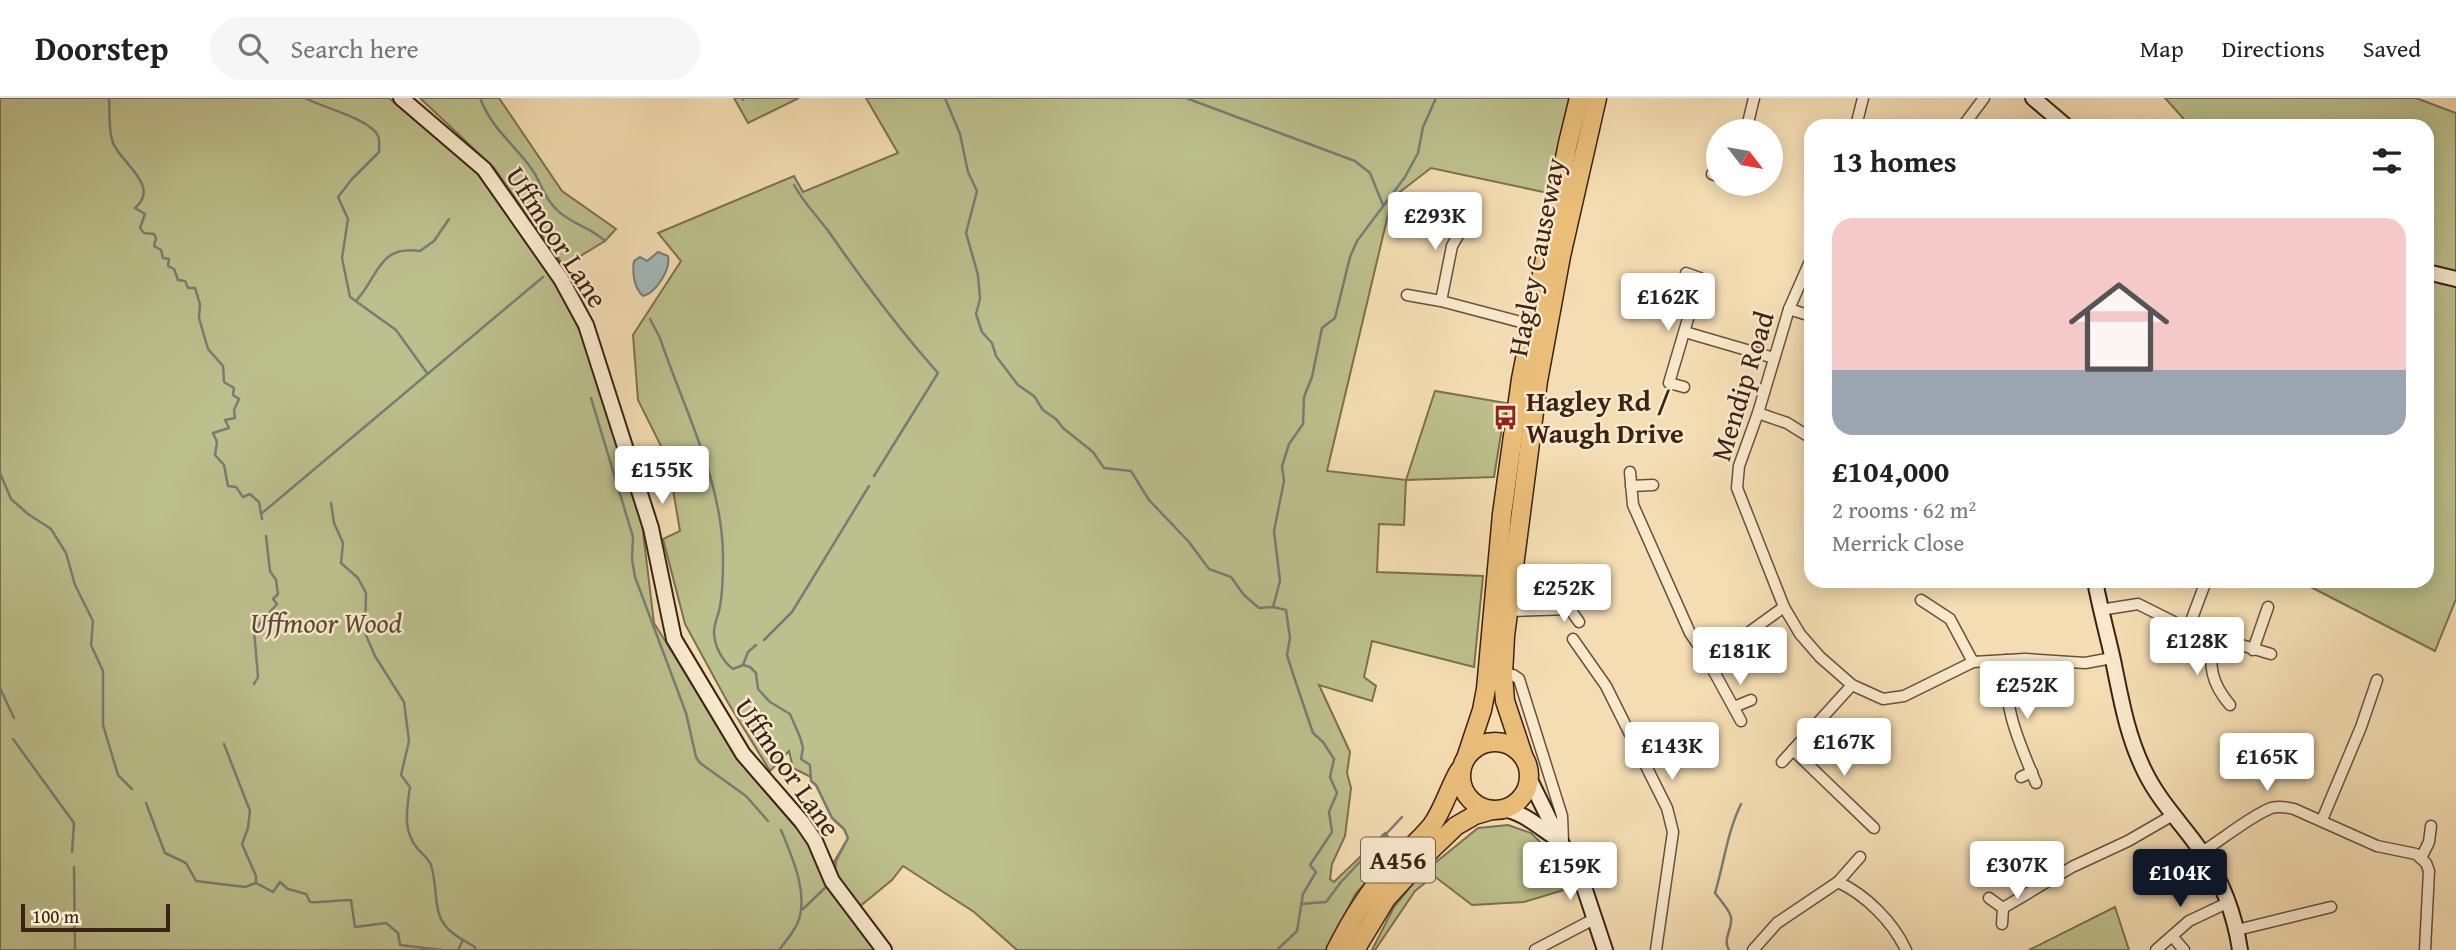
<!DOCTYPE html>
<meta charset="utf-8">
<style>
:root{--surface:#fff;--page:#f6f6f6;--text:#222;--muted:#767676;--line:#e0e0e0;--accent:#111827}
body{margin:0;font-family:"Gentium Book Plus",serif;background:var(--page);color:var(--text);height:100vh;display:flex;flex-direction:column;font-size:26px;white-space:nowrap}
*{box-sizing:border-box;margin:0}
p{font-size:23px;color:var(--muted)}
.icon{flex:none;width:38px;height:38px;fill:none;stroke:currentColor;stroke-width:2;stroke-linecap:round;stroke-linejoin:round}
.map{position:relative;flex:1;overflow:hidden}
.panel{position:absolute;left:1804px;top:21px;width:630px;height:469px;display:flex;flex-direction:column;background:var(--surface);border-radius:21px;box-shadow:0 4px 18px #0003}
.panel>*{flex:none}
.needle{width:46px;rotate:121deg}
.buttons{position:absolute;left:1706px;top:21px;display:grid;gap:14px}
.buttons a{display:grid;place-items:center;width:77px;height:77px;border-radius:50%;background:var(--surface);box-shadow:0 4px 18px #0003;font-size:35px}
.scale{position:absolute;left:21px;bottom:18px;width:149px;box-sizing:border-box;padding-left:7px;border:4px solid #3c2115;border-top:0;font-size:19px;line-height:24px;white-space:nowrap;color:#3c2115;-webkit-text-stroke:5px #f8e9cd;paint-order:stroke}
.price{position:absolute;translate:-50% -60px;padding:0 16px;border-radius:7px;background:#fff;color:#222;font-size:23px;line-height:46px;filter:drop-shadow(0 2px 4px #0008)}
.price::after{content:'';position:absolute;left:50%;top:42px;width:21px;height:16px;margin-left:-10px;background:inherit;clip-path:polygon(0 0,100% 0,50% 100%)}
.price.active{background:var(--accent);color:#fff}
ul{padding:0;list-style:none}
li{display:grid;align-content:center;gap:14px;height:371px;padding:0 28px}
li+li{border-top:2px solid var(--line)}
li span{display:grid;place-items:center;height:217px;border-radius:21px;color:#555}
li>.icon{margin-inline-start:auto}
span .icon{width:126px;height:126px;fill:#fffc;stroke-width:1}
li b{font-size:30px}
h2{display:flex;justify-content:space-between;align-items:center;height:84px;padding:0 28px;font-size:30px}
header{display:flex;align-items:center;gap:42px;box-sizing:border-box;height:98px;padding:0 35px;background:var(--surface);border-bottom:2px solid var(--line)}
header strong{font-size:33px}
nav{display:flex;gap:38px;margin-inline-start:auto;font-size:24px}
.search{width:490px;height:63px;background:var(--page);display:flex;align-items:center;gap:18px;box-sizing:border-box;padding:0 24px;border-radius:38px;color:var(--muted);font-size:26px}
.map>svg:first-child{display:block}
.green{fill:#bcc08c;stroke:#7c7050;stroke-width:2}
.water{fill:#a1b9b7;stroke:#797c76;stroke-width:2}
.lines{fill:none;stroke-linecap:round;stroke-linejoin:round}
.stream{stroke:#797c76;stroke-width:2.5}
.street-casing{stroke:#6a503c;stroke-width:13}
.secondary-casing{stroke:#3c2115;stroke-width:18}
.highway-casing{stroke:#3c2115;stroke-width:21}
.street{stroke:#f8e9cd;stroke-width:10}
.secondary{stroke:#f8e9cd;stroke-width:14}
.highway{stroke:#eabe79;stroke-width:18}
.labels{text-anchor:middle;stroke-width:5;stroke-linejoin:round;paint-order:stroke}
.shield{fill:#f8e9cd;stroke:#745d4c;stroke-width:2}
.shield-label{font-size:26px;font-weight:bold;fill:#3c2115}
.street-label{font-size:28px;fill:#3c2115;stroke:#f8e9cd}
.poi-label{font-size:28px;font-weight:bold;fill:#3c2115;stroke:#f8e9cd;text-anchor:start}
.park-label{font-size:28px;font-style:italic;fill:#5c4933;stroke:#f8e9cd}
</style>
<header>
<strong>Doorstep</strong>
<div class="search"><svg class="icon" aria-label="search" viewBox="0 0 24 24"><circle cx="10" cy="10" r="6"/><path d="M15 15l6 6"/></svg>Search here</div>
<nav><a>Map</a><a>Directions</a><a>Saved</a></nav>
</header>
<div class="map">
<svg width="2456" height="852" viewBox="0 0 2456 852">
<rect width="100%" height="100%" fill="#f4ddb2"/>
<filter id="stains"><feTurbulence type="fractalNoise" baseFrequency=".00286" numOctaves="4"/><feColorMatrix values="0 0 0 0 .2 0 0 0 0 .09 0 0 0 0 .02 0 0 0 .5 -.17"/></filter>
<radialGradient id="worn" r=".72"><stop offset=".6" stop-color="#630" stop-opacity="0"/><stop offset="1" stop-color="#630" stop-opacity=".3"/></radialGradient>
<g class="green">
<path d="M0 0H389L481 77 554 179 592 258 640 409 654 525 747 673 810 744 830 793 878 852H0Z"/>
<path d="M420 0H499L562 93 616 131 605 143 564 168 494 70Z"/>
<path d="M734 0H799L748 25Z"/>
<path d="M866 0H1569L1548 95 1431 70 1392 100 1327 373 1406 382 1435 293 1506 305 1494 379 1406 382 1404 427 1379 426 1377 474 1483 478 1474 569 1372 543 1364 579 1376 588 1372 603 1319 587 1350 654 1347 675 1351 690 1345 738 1332 766 1330 781 1334 784 1385 735 1397 750 1356 795 1326 852H1017L974 814 903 768 892 782 859 809 831 769 848 740 844 731 832 720 816 687 811 683V679L793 670 789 653 770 673 727 603 685 526 663 441 680 433 668 362 638 302 633 237 681 163 658 135 794 78 803 94 898 55Z"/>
<path d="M2165 0H2416L2456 15V174L2427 169V28H2190Z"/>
<path d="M2427 182 2456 186V501L2435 553 2299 483H2427Z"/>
<path d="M1508 727 1531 735 1558 761 1574 789 1524 804 1472 807 1434 778 1415 793 1375 852H1372L1394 809 1419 778 1478 730Z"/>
<path d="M2115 809 2129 852H2029Z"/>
</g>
<path class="water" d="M658 154 668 158C671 171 656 195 643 198 634 190 632 175 634 163L640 159 647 163Z"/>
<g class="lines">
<g class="stream">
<path d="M109 0C110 14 108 32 113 45 121 65 161 88 135 110L145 116 140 130 144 135 154 136 156 140 154 148 161 152 163 160 169 161 168 168 174 171 178 182 185 183 188 190H195L200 206 199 220 208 251 223 268 224 284 234 290 233 297 239 301 234 312 235 320 225 322 229 330 213 335 217 344 215 357 224 367 228 388 236 389 243 399 250 396 259 404 262 421"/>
<path d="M305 0C323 10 371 21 378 38 380 42 379 49 379 54L352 81 338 99 348 121 342 160 350 199 396 232 427 275"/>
<path d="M480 0C492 31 512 44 531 70 541 83 541 96 556 111 570 126 591 129 605 143"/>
<path d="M742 0 743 2"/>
<path d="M945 0 960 36 968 74 977 93 966 135 978 177 980 201 976 216 982 234 992 245 996 258 1018 287 1034 298 1043 312 1056 321 1063 330 1093 354 1104 370 1131 373 1149 402 1189 444 1209 471 1231 479 1244 497 1259 510 1273 509 1286 512 1290 540 1287 557 1293 576 1313 635 1323 644 1334 661 1330 679 1337 695 1329 714 1332 734 1310 767 1316 774 1303 796 1297 833 1277 852"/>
<path d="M1186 0 1355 63 1370 75 1383 107"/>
<path d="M794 87C803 104 817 118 829 134 863 183 898 230 938 275L874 378"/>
<path d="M356 203C379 178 378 147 420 153L434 143 449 121"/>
<path d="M650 221 660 240C684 312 723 383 723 460 723 476 723 492 720 508 719 516 714 525 714 534 714 547 722 563 733 571L743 567 750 569 756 575 758 591 770 604 790 616 800 639 803 650 801 661 810 667 811 683 816 687 832 720 844 731 848 740 836 763 835 774"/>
<path d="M591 300 633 439 632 461 635 479 686 615 696 659 700 665 746 698 768 723"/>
<path d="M0 375 11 401 28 416 51 431 66 455 75 487 93 523 91 547 103 573V627L118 677 132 691"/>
<path d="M331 405 334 425 343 445 341 465 358 480 366 495 365 535 375 558 404 604 409 643 401 677 410 689C407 711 402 733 418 751 422 756 429 761 431 767 441 800 427 822 463 842"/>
<path d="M261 416 543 179"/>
<path d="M1273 509 1280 483 1274 433 1284 383 1282 368 1289 346 1303 326 1304 299 1312 279 1322 230 1335 220 1350 159 1357 143 1405 79 1418 55 1423 29 1436 0"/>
<path d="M764 542 792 514 869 388"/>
<path d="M743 567 748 554 756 547"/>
<path d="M254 586 258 579 254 532 277 506 273 501 278 496 276 482 270 473 266 438"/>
<path d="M0 590 14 620"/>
<path d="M13 641 74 725 72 754"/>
<path d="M224 646 250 713 248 730 242 746 256 778V784"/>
<path d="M146 705 165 755 186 765 196 783 245 789 256 785 273 794 280 784 288 791 306 796 310 804C324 805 337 802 351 802L355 829 386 825 398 835 400 847 442 852"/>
<path d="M74 769 75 852"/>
<path d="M1301 806 1326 804 1341 784 1402 719"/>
<path d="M803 811 828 787"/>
<path d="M458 852 463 842 475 849V852"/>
<path d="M779 852C786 843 794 834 798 824 809 795 792 759 781 732"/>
<path d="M1729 852C1722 840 1733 832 1731 819 1729 811 1720 802 1715 795 1724 765 1727 735 1741 706"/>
</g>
<defs>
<g id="street">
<path d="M1856 28 1863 0"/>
<path d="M1963 28 1984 0"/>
<path d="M1746 33 1754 0"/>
<path d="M1712 76 1718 78"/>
<path d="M1743 86 1754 90"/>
<path d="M1811 161 1789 211 1758 315 1739 368 1737 390 1784 509 1800 536 1820 559 1852 587 1883 601 1904 598 1973 564 2025 561 2085 565 2112 560"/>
<path d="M1407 197 1441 203 1532 227"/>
<path d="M1441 203 1452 148 1468 120"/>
<path d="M1789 211 1811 218"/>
<path d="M1685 234 1774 260"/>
<path d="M1684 289 1669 285 1700 180 1686 175"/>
<path d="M1758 315 1787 325 1811 340"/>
<path d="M1630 374 1633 407 1690 535 1703 554 1712 561 1784 509"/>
<path d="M1631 388 1653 387"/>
<path d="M1921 502 1950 521 1973 564"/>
<path d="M1570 511 1579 524"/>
<path d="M2100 512 2138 506 2188 531 2271 556"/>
<path d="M1508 513 1570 511 1569 486"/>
<path d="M2188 531 2206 483"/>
<path d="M2215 540C2207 567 2212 586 2230 607"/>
<path d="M1573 541 1606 588 1667 710 1673 734 1656 852"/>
<path d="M2253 552 2268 509"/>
<path d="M1712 561V570L1741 623"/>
<path d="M2007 562C2002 608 2019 644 2036 685"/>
<path d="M1503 577H1513L1519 581 1562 718 1563 743"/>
<path d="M1734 609 1751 602"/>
<path d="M1793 652 1874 730"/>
<path d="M1782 664 1852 587"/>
<path d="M2021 679 2032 674"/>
<path d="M2322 722 2361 629 2377 582"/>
<path d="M2202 754C2223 741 2249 719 2271 710 2279 708 2286 709 2294 711L2377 748 2416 756 2426 765 2429 773 2425 852"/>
<path d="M2421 760 2429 744 2431 728"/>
<path d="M1838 784 1860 759"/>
<path d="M1989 800 2003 810 2002 826"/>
<path d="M2003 810 2072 769 2128 743 2173 717"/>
<path d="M2237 832 2331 809"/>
<path d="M2172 838 2184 852"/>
<path d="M1535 852 1594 821"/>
<path d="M1753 852 1777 825 1838 784C1866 797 1893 824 1906 852"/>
<path d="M2156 852 2189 823 2227 805"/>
</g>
<g id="secondary">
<path d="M401 0 484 71 561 181 586 227 651 430 674 541 743 656 802 724 815 743 832 783 884 852"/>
<path d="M2033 0 2066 28"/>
<path d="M2427 174 2456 181"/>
<path d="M2095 483C2100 510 2107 535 2113 562 2121 601 2127 638 2145 674 2159 703 2183 727 2201 753 2222 781 2235 818 2240 852"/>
<path d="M1530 682 1560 743 1580 777 1605 852"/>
<path d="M1503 711C1524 714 1541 731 1559 742"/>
</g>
<g id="highway">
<circle cx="1495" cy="678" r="34"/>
<path d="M1467 657 1482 612 1486 591 1502 416 1521 281 1568 45 1579 0"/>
<path d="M1524 660 1505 603 1503 577 1505 538 1538 283 1561 158 1597 0"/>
<path d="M1336 852C1351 822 1367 795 1390 770 1404 755 1420 742 1432 727 1444 710 1449 690 1459 673"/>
<path d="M1355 852 1386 801 1433 750 1456 728 1475 717 1492 712"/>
</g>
</defs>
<use href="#street" class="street-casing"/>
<use href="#secondary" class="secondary-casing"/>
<use href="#highway" class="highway-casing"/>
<use href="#street" class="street"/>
<use href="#secondary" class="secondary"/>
<use href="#highway" class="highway"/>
</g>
<defs>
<symbol id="bus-bare" viewBox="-9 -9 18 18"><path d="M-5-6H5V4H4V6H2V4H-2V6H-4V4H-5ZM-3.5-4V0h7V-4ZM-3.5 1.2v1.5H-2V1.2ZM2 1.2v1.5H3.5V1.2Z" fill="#8f2418" stroke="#f8e9cd" stroke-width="2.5" paint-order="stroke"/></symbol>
</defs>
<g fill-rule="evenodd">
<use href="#bus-bare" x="1488" y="302" width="35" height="35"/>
</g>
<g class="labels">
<rect class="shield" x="1361" y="739.5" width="74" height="45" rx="5"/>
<g class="shield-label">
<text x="1398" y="771">A456</text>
</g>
<g class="street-label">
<text transform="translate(557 139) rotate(57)" y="10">Uffmoor Lane</text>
<text transform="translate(1536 159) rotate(-79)" y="10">Hagley Causeway</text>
<text transform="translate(1742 288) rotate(-73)" y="10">Mendip Road</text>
<text transform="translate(788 669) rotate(55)" y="10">Uffmoor Lane</text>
</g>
<g class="poi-label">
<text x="1526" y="313">Hagley Rd /<tspan x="1526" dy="32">Waugh Drive</tspan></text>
</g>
<g class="park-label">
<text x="326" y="535">Uffmoor Wood</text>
</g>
</g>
<rect width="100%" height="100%" filter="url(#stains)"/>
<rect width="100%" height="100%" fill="url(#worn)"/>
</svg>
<div class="buttons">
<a><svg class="needle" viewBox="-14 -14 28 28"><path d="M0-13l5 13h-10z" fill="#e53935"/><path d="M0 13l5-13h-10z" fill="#767676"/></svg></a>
</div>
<div class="scale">100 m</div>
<b class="price" style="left:1435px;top:154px">£293K</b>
<b class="price" style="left:1668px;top:235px">£162K</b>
<b class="price" style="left:662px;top:408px">£155K</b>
<b class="price" style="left:1564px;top:526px">£252K</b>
<b class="price" style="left:2197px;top:579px">£128K</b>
<b class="price" style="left:1740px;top:589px">£181K</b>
<b class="price" style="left:2027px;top:623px">£252K</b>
<b class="price" style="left:1844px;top:680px">£167K</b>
<b class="price" style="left:1672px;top:684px">£143K</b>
<b class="price" style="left:2267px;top:695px">£165K</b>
<b class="price" style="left:2017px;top:803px">£307K</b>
<b class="price" style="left:1570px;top:804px">£159K</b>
<b class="price active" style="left:2180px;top:811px">£104K</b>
<section class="panel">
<h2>13 homes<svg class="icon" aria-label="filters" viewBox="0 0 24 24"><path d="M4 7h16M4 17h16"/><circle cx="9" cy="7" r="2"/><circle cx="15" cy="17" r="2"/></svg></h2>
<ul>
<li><span style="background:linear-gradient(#f6c9c9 70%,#9aa5b1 0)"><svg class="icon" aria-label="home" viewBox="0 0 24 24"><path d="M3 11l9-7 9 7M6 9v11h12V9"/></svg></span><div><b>£104,000</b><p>2 rooms · 62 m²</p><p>Merrick Close</p></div></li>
</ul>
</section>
</div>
